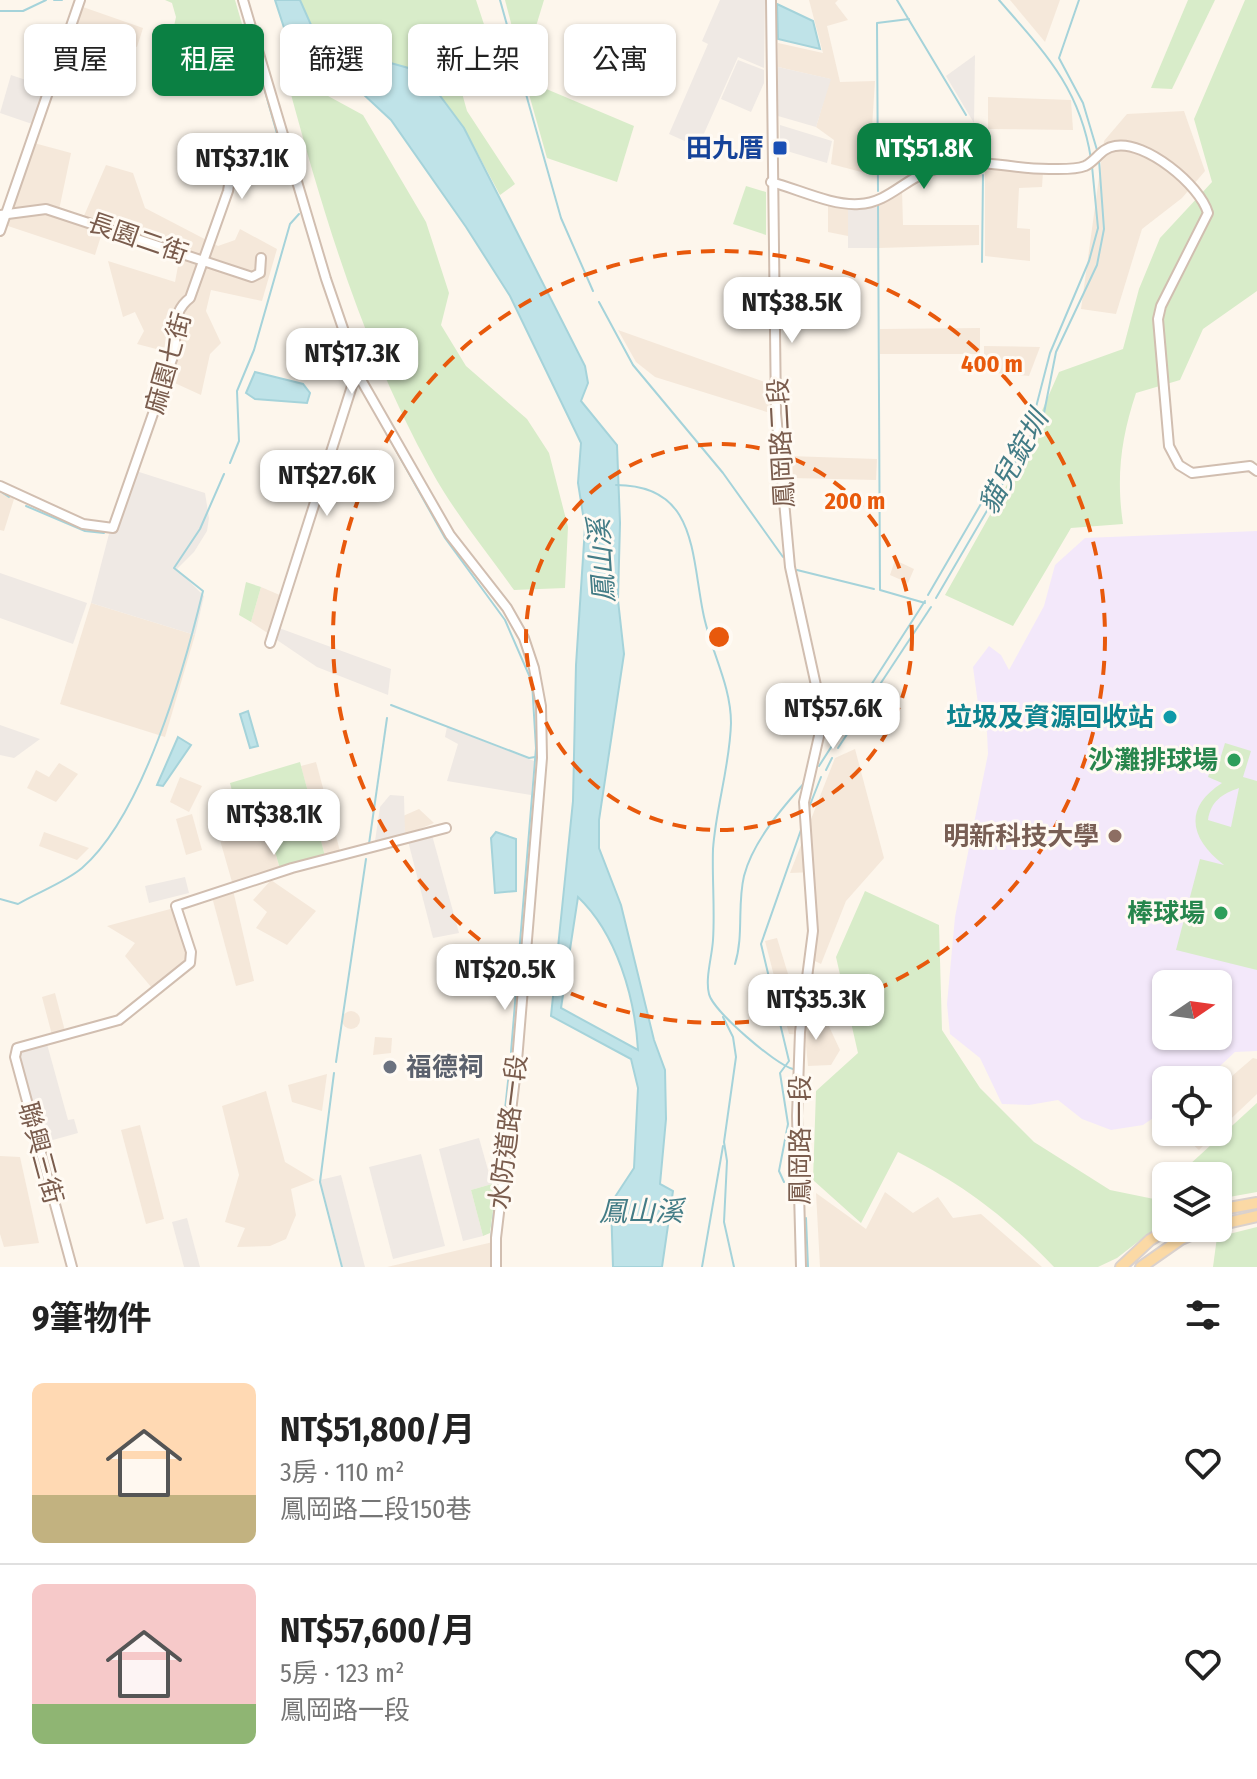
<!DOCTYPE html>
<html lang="zh-TW">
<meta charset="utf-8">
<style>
:root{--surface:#fff;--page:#f6f6f6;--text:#222;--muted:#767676;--line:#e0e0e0;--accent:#0b8043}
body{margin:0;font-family:"Fira Sans Condensed","Noto Sans TC",sans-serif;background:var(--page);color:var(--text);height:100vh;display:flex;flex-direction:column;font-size:30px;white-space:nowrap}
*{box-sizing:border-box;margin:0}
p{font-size:26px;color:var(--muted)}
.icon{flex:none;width:44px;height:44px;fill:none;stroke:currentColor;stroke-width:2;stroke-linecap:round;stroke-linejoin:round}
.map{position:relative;height:1267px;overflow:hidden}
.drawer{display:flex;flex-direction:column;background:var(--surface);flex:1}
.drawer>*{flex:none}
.banner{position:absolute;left:24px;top:24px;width:800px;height:72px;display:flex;gap:16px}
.needle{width:52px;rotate:77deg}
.fabs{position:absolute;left:1152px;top:970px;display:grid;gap:16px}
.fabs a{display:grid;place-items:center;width:80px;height:80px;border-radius:12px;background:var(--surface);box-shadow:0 2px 6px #0004;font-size:40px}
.price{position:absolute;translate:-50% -68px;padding:0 18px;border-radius:16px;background:#fff;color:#222;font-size:26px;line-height:52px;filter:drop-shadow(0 2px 4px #0008)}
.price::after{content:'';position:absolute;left:50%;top:48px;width:24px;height:18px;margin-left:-12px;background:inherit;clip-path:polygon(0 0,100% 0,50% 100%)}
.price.current{background:var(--accent);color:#fff}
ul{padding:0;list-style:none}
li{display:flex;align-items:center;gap:24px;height:200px;padding:0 32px}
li+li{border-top:2px solid var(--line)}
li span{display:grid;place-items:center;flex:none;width:224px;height:160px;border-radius:12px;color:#555}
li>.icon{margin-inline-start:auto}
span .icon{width:96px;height:96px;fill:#fffc;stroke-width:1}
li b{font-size:34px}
h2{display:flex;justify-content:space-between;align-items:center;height:96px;padding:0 32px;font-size:34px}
.pill{padding:0 28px;border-radius:12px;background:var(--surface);box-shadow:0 2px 6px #0004;font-size:28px;line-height:72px}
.pill.current{background:var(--accent);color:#fff}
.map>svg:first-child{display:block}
.residential{fill:#f5e8da}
.industrial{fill:#efe9e4}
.education{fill:#f3e8fa;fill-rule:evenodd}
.green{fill:#d8ecc9;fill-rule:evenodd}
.water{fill:#bfe3e8;stroke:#a5d3da;stroke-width:2;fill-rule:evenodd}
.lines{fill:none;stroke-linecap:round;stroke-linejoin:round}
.stream{stroke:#a5d3da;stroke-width:2}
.minor-casing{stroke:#d1beb0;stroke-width:12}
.major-casing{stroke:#dad1cd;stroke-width:14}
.minor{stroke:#fff;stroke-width:8}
.major{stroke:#fbd9a5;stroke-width:10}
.ring{fill:none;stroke:#e8590c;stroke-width:4;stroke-dasharray:14 10}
.transit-dot{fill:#1a4fb4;stroke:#fffaf3;stroke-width:3}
.culture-dot{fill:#0f9aa8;stroke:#fffaf3;stroke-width:3}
.leisure-dot{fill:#2e9e5b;stroke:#fffaf3;stroke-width:3}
.education-dot{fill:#8d6e63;stroke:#fffaf3;stroke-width:3}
.worship-dot{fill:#6b7280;stroke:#fffaf3;stroke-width:3}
.labels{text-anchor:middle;stroke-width:6;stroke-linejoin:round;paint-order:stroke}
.transit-label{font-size:26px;font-weight:bold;fill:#164399;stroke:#fffaf3;text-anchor:end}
.street-label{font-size:26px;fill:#7a5c4d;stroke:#fffaf3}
.culture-label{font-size:26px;font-weight:bold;fill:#0d838f;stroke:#fffaf3;text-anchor:end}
.leisure-label{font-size:26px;font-weight:bold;fill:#27864d;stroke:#fffaf3;text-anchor:end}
.education-label{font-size:26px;font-weight:bold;fill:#785e54;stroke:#fffaf3;text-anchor:end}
.worship-label{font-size:26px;font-weight:bold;fill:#5b616d;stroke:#fffaf3;text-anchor:start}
.water-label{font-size:28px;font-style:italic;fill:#437c86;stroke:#fffaf3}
.centre{fill:#e8590c;stroke:#fffaf3;stroke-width:4}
.ring-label{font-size:24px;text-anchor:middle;font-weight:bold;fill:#e8590c;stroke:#fffaf3;stroke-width:6;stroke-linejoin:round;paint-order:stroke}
</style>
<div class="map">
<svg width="1257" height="1267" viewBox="0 0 1257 1267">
<rect width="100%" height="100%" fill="#fdf6ec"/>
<g class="residential">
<path d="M809 0H838L835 3 848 20 827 26 840 82 875 81 869 174 831 164 834 140 816 127 830 79 778 67V43L823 53Z"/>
<path d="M1010 0H1060L1045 42Z"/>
<path d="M80 6 143 28 137 47 74 24Z"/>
<path d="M988 97 1071 100 1073 130 988 129Z"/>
<path d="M1184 111 1205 171 1182 198 1142 229 1116 314 1081 309 1104 141 1127 114Z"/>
<path d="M34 143 71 153 59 210 83 218 106 165 133 173 145 208 218 246 235 240 240 229 277 249 262 301 211 290 206 311 221 343 210 354 201 395 166 379 164 351 137 344 144 331 135 312 123 317 108 261 175 282 181 250 106 220 95 255 5 225Z"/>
<path d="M985 163 1043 172 1042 187 1019 188 1017 228 1030 229V261L985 256Z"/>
<path d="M902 190 903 225H979V245L879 248 877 207Z"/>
<path d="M828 203 848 207V236L828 232Z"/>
<path d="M980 328V354H880V329Z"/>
<path d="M618 330 770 384V413L655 377 636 362Z"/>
<path d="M984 346 1040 347 1029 376 984 372Z"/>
<path d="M789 456 877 459 876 480 791 478Z"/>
<path d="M328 473 355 482 349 498 322 489Z"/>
<path d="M0 491 14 499 4 531 0 530Z"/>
<path d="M895 560 914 569 908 583 890 575Z"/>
<path d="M261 587 282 596 269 634 251 622Z"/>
<path d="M91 603 195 635 165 737 60 704Z"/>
<path d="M855 749 884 858 846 901 821 964 815 961V872L790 873 835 758Z"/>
<path d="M316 762 340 851 325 856 301 766Z"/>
<path d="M59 763 78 774 56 802 27 788 36 770 49 777Z"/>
<path d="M180 777 202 786 189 812 170 802Z"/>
<path d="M419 809 434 823 405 835 403 816Z"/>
<path d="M192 814 202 850 186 855 176 819Z"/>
<path d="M268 827 280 869 232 882 220 840Z"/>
<path d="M44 832 89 848 77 860 39 846Z"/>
<path d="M271 880 316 911 287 945 256 928 267 912 253 900Z"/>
<path d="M233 890 254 981 236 986 212 897Z"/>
<path d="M174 908 190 958 152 988 125 956 135 943 107 926Z"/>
<path d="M777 938 788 974 812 990 840 1050 831 1065 808 1066 805 1035 789 1034 765 941Z"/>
<path d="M55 993 65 1031 52 1035 42 997Z"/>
<circle cx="351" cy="1020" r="9"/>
<path d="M375 1037 392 1038 391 1053 373 1055Z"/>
<path d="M1253 1058 1257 1059V1094L1218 1131V1088Z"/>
<path d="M327 1074 322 1111 292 1102 288 1085Z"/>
<path d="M266 1091 285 1162 315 1180 291 1189 296 1215 286 1239 270 1246 237 1247 245 1228 225 1222 239 1175 222 1106Z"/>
<path d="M140 1125 164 1219 146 1224 121 1130Z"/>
<path d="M1179 1132H1217L1199 1150Z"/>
<path d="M0 1156 20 1157 39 1243 4 1247 0 1234Z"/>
<path d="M885 1192 913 1213 938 1197 953 1218 981 1214 1042 1267H820L816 1193 866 1229Z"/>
<path d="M493 1242V1267H387Z"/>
</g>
<g class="industrial">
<path d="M720 0H765L764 68 738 57 698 147 669 134 708 44 702 41Z"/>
<path d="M975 55 974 123 946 76Z"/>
<path d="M738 60 764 70V83L751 112 721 99Z"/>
<path d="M778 67 831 79 816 127 778 116Z"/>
<path d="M11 75 47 87 35 125 0 113Z"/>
<path d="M780 125 832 141 827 163 780 149Z"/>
<path d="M848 207H877L879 248H848Z"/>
<path d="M136 471 205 493 209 518 207 531 194 552 177 569 204 596 195 635 91 603 109 534 119 527Z"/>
<path d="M0 573 87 603 73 644 0 618Z"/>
<path d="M279 628 391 669 388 695 317 667 274 638Z"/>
<path d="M0 725 40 739 14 758 0 755Z"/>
<path d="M447 727 534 761 531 795 447 781 458 744 445 737Z"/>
<path d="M390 795 404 796 405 835 375 841 380 807Z"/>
<path d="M432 835 459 933 433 938 408 841Z"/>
<path d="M185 877 189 893 149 903 145 886Z"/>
<path d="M47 1044 68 1120 74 1119 78 1133 42 1143 17 1052Z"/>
<path d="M479 1138 492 1184 471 1190 483 1236 463 1241 439 1149Z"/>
<path d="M421 1154 445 1246 393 1259 369 1167Z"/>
<path d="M341 1175 365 1267H343L320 1180Z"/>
<path d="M187 1218 200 1267H184L172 1222Z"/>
</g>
<path class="education" d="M1257 531V1051L1235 1052 1205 1080H1166V1109L1143 1125 1111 1130 1082 1119 1058 1100 1029 1105 1002 1104 980 1058 950 1034 947 1004 955 917 988 754 987 732 979 711 973 667 989 646 1001 655 1009 670 1044 606 1055 565 1085 538ZM1166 984H1218V1036H1166Z"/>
<g class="green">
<path d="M165 0H235L253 62 233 67 225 46 171 40 176 17 172 3Z"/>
<path d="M300 0H476L496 61 455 68 467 111 515 184 500 195 464 128 412 69 319 43Z"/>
<path d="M505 0H544L523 69Z"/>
<path d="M1188 0H1215L1172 89 1151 88Z"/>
<path d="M1245 0H1257V291L1203 329 1180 380 1136 393C1121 438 1116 477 1123 524L1071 528 1013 626 945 595 1018 465 1059 372 1123 349 1139 289 1160 238 1212 182 1194 119Z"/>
<path d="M525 80 634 126 617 182 547 158Z"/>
<path d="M306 84 363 115 426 222 449 293 441 325 466 366 527 419 549 453 568 527 565 588 514 590C486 551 454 512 431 470 364 349 325 220 289 87Z"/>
<path d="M746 186 766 192V235L733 224Z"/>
<path d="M246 582 261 587 251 622 239 615Z"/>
<path d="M1225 743 1251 751 1243 777 1257 781V970L1176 950 1200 859 1224 865C1191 839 1182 809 1222 783L1208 777 1211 768 1217 769ZM1239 788 1231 827 1208 820C1211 801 1222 794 1239 788Z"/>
<path d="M300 762 325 856 280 869 268 827 243 834 230 783Z"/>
<path d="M865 891 939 925 942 1030 980 1088 1034 1142 1110 1190 1154 1199 1166 1187V1220L1117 1258 1098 1267H1054C1004 1215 963 1184 898 1152L861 1223 813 1180 816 1091 858 1053 836 957Z"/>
<path d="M1257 1103V1192L1218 1199V1176H1177Z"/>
<path d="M492 1184 496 1187 490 1233 483 1236 471 1190Z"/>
<path d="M1257 1227V1267H1213L1217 1237Z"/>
</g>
<g class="water">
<path d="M275 0H300L319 43 412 69 429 81 464 128 585 366 588 383 581 401 617 445 620 523 618 600 624 654 599 820V848L621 905 654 1040 665 1070 666 1119 660 1184 673 1191 662 1267H613L611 1203 634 1168 638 1088 631 1059 551 1016 573 801 576 665 585 527 578 483 581 443 510 296 466 227 391 120 347 79 309 60 287 37ZM578 897C617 934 635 998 638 1050L561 1008Z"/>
<path d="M777 4 813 21 820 49 778 39Z"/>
<path d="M255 372 303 384 310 393 307 403 255 399 246 393Z"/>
<path d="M248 711 258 746 250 748 240 714Z"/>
<path d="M178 737 191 745 163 786 157 785Z"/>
<path d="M496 832 516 839V891L495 893 491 838Z"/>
<path d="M479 966 502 973 497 990 477 987Z"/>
</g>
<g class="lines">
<g class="stream">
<path d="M54 0H62"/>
<path d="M239 0 278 137"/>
<path d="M500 0 519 68"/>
<path d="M897 0 966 115"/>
<path d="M999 0C1045 53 1080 88 1091 159"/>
<path d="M1079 0 1059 58 1083 103 1097 150"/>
<path d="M0 11H23L46 0"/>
<path d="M522 80 561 218 593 291"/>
<path d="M280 143 353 369"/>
<path d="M878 191 877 23 909 19"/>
<path d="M878 204 880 590 925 603"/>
<path d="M982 262 983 175"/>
<path d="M599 302 633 365 723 473 783 557"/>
<path d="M364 393 445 538 505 620 532 682 536 748 511 1052"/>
<path d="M230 463 239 441 237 391 254 350 290 224 299 214"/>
<path d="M616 485C696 485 691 552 703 612 710 650 731 684 731 723 730 765 716 807 713 849 712 879 715 910 713 940 712 957 705 978 709 994 713 1011 776 1065 793 1069"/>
<path d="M0 491 9 497"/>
<path d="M26 506 85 531 104 533"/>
<path d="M797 570 874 589"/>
<path d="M928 595 1035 411 1050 353 1089 261 1098 228 1092 166"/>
<path d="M936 598 1044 413 1056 352 1097 265 1104 229 1099 160"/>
<path d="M391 705 529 758 535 757"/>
<path d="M838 748 931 607"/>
<path d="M819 766 925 601"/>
<path d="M826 770 832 758"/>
<path d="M808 810 821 777"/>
<path d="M369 844 387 718"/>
<path d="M0 899 18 904C38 892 64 883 82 868 143 815 184 670 203 591L174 568 200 529 224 474"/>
<path d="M735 964C744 935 737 905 744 876 753 841 783 807 806 781"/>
<path d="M723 1017 733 1037 736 1057 724 1142 727 1161 724 1222 734 1267"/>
<path d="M336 1062 366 859"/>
<path d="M334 1073 320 1182 342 1267"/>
<path d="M784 1182 779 1171 788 1124 780 1073 789 1061 761 944 802 827"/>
<path d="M806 1218 808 1267"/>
<path d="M491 1239 510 1063"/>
<path d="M491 1244V1267"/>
<path d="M702 1267 723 1146"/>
</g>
<defs>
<g id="minor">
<path d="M243 0 326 279 360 378 450 535 507 608 524 638 534 668 541 706 542 758 517 1061 496 1238V1267"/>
<path d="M771 0 776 413 790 567 817 690 819 736 804 802 813 931 800 1032 797 1116 801 1267"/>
<path d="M771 182C798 189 832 206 859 204 887 203 904 180 929 171 983 154 999 169 1049 169 1059 169 1075 170 1085 166 1096 161 1101 148 1115 146 1145 140 1200 185 1208 213L1161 306 1158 319 1169 446 1179 465 1192 473 1250 466 1257 471"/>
<path d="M0 215 46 209 252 277 260 273 261 258"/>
<path d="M0 231 80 0"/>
<path d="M0 486 83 524 113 528 176 348C173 330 174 310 190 298L228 191 233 160 285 139"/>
<path d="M270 643 353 383 360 378"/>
<path d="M72 1267 15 1057 17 1048 119 1020 190 963 191 952 176 906 292 868 446 828"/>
</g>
<g id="major">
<path d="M1218 1210 1257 1203"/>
<path d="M1218 1225 1257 1216"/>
<path d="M1121 1267 1150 1240 1170 1228"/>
<path d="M1141 1267 1181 1239 1207 1228"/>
</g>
</defs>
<use href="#minor" class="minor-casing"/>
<use href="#major" class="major-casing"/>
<use href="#minor" class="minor"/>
<use href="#major" class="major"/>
</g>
<g class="ring">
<circle cx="719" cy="637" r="193"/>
<circle cx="719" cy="637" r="386"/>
</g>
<rect class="transit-dot" x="772" y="140" width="16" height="16" rx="4"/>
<circle class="culture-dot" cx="1170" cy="717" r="8"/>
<g class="leisure-dot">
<circle cx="1234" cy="760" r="8"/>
<circle cx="1221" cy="913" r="8"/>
</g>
<circle class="education-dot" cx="1115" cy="836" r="8"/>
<circle class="worship-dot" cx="390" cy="1067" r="8"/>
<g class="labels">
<g class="transit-label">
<text x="764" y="157">田九厝</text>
</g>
<g class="street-label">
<text transform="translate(138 238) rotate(19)" y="9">長園二街</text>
<text transform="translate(168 363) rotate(-74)" y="9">麻園七街</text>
<text transform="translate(781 443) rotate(-93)" y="9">鳳岡路二段</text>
<text transform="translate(508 1132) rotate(-83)" y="9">水防道路一段</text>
<text transform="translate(800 1140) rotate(-90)" y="9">鳳岡路一段</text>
<text transform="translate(41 1153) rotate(75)" y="9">聯興三街</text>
</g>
<g class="culture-label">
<text x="1154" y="726">垃圾及資源回收站</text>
</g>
<g class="leisure-label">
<text x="1218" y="769">沙灘排球場</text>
<text x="1205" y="922">棒球場</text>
</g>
<g class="education-label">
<text x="1099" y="845">明新科技大學</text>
</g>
<g class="worship-label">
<text x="406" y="1076">福德祠</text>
</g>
<g class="water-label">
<text transform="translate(1013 462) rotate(-61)" y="10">貓兒錠圳</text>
<text transform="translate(601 561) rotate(-94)" y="10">鳳山溪</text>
<text x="641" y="1221">鳳山溪</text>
</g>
</g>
<circle cx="719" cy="637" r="12" class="centre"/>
<g class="ring-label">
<text x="992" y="372">400 m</text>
<text x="855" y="509">200 m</text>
</g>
</svg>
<div class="fabs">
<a><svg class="needle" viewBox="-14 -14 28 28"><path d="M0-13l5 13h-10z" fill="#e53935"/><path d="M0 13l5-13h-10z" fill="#767676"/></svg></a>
<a><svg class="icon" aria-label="locate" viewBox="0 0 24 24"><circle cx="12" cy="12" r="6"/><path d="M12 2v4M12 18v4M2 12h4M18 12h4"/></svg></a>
<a><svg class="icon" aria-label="layers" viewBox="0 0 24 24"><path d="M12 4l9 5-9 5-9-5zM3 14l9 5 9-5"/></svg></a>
</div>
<b class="price current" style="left:924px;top:191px">NT$51.8K</b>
<b class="price" style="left:242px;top:201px">NT$37.1K</b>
<b class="price" style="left:792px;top:345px">NT$38.5K</b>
<b class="price" style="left:352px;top:396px">NT$17.3K</b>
<b class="price" style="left:327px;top:518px">NT$27.6K</b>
<b class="price" style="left:833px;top:751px">NT$57.6K</b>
<b class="price" style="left:274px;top:857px">NT$38.1K</b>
<b class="price" style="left:505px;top:1012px">NT$20.5K</b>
<b class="price" style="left:816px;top:1042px">NT$35.3K</b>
<div class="banner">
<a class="pill">買屋</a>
<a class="pill current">租屋</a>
<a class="pill">篩選</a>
<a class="pill">新上架</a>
<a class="pill">公寓</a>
</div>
</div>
<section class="drawer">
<h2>9筆物件<svg class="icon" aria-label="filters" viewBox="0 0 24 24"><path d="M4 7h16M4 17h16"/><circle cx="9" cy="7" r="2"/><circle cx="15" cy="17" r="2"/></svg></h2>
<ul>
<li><span style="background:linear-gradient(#ffd9b3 70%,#c2b280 0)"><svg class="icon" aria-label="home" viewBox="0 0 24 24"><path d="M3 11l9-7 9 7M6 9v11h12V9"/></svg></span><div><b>NT$51,800/月</b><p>3房 · 110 m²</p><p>鳳岡路二段150巷</p></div><svg class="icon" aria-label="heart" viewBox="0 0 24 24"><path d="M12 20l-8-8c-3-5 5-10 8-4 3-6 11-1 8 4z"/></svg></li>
<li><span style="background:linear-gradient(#f6c9c9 75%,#8fb573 0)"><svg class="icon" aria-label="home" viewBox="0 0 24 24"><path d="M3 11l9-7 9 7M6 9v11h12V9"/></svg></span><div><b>NT$57,600/月</b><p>5房 · 123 m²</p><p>鳳岡路一段</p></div><svg class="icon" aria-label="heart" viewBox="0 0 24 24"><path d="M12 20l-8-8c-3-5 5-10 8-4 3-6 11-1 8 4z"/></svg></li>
</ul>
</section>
